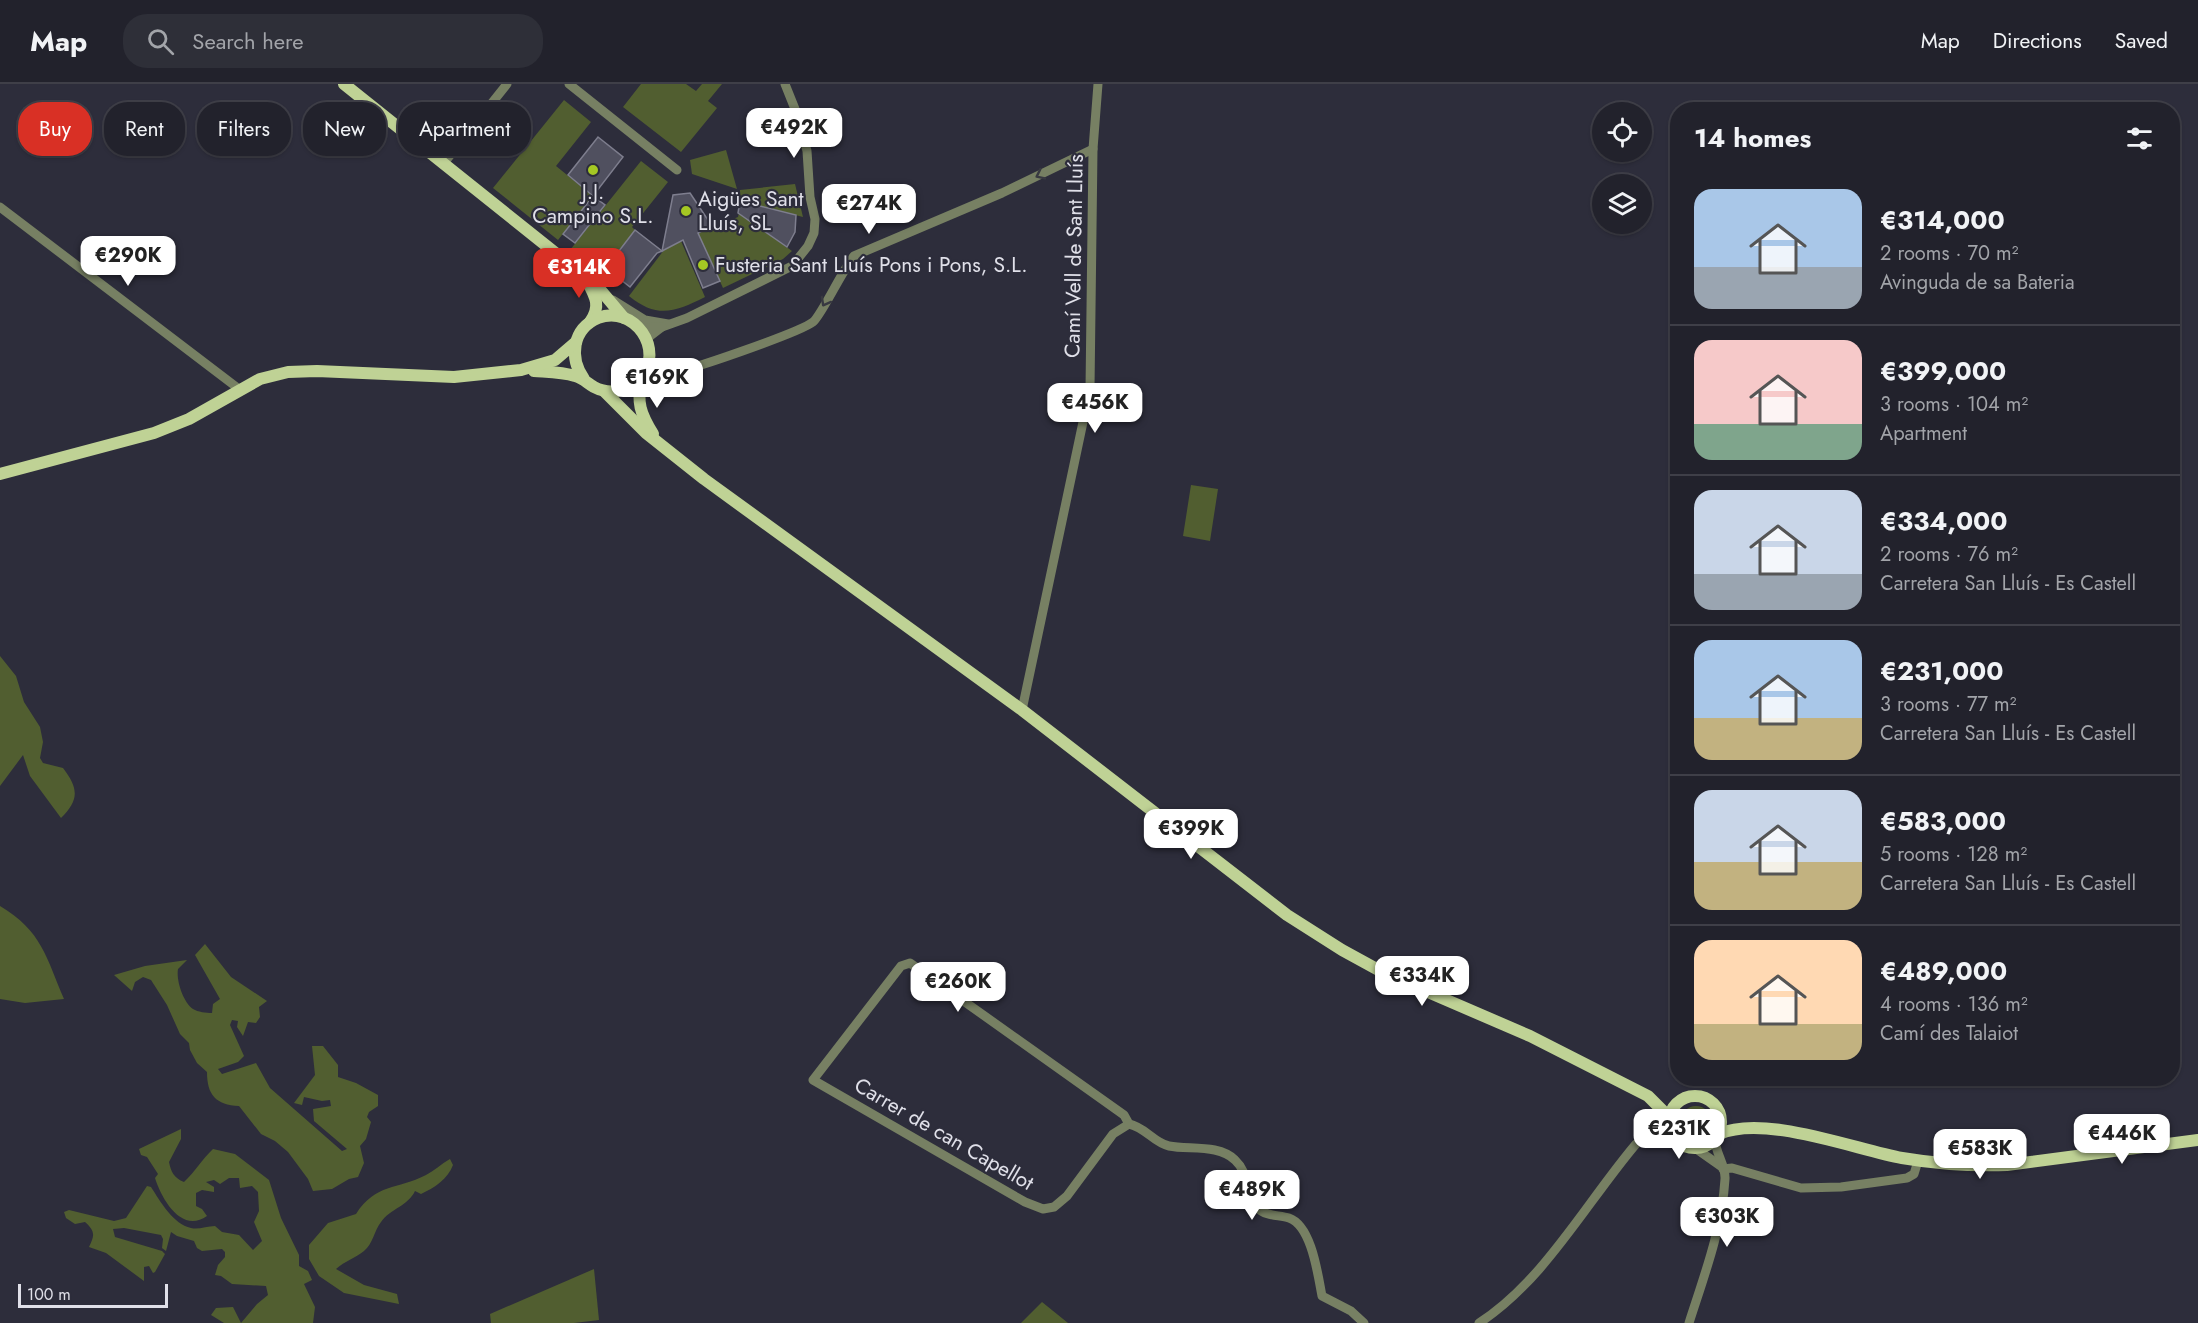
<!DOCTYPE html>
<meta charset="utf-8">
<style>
:root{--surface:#22222c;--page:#2e2f38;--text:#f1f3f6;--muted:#a2a4a9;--line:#3f3f48;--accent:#d93025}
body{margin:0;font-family:Jost,sans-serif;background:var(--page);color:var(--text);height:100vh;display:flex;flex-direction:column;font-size:22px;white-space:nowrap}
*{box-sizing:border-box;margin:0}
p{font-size:20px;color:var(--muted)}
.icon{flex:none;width:33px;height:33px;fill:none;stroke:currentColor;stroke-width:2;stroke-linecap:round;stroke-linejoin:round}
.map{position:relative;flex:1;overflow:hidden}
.drawer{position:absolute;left:1670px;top:18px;width:510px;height:984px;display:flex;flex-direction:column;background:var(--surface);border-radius:24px;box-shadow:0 2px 4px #0004,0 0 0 2px var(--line)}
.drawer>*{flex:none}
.top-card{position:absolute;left:18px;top:18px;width:570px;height:54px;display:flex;gap:12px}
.tools{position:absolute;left:1592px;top:18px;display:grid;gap:12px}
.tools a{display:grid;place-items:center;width:60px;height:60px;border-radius:50%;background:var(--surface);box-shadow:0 2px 4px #0004,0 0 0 2px var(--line);font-size:30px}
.scale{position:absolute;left:18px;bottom:15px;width:150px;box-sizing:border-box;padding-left:6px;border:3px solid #e0e0e9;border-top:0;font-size:16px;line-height:21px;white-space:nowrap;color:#e0e0e9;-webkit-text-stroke:4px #2d2d3b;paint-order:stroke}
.price{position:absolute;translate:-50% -51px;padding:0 14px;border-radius:12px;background:#fff;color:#222;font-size:20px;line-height:39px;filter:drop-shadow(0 2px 3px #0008)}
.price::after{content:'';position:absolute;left:50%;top:36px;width:18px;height:14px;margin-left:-9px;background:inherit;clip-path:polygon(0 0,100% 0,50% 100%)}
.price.active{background:var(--accent);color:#fff}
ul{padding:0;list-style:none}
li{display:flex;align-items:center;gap:18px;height:150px;padding:0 24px}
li+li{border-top:2px solid var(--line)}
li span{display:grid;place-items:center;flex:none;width:168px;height:120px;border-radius:18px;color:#555}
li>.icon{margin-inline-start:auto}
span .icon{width:72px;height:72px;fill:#fffc;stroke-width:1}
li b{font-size:26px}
h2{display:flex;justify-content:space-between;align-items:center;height:72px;padding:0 24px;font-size:26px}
.chip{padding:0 21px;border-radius:24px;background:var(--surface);box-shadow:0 2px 4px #0004,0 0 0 2px var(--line);font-size:21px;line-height:54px}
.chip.active{background:var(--accent);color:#fff}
header{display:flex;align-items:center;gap:36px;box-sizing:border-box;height:84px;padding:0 30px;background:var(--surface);border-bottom:2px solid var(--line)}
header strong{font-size:28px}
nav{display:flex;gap:33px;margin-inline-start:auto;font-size:21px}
.search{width:420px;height:54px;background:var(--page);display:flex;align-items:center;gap:15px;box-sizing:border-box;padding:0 21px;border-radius:24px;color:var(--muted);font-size:22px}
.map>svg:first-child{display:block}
.green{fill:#515e30}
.building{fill:#50505f;stroke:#7e7e8e;stroke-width:1.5}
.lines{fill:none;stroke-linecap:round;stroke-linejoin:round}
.minor{stroke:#778063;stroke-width:9}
.major{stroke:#bfd295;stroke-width:12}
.oneway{stroke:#383941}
.poi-dot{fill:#a5c823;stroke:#2d2d3b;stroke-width:2}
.labels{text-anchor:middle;stroke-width:4.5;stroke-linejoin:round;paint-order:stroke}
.poi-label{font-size:21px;fill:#e0e0e9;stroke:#2d2d3b;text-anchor:start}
.street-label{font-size:21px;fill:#e0e0e9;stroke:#2d2d3b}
</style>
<header>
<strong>Map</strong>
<div class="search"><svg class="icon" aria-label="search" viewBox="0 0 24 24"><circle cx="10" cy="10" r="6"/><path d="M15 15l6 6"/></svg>Search here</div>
<nav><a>Map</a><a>Directions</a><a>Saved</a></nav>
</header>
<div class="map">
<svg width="2198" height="1239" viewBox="0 0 2198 1239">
<rect width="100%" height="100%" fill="#2d2d3b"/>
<g class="green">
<path d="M641 0H686L696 7 702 0H722L708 17 717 24 681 68 623 23Z"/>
<path d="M564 16 591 38 556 82 593 112 558 156 493 104Z"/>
<path d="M726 66 737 105 692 90 690 76Z"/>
<path d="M641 77 668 98 632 143 635 146 601 190 570 166Z"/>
<path d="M795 100 803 133 740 117V106Z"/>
<path d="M739 129 792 167 783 175 723 204 698 149 738 133Z"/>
<path d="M681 157 705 213C675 228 657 235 629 212L664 166Z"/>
<path d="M1191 401 1218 405 1210 457 1183 452Z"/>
<path d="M0 572 16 592 24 618 40 643 43 658 40 674 43 679 63 684C79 705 79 716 61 734L30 692 23 671 0 702Z"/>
<path d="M0 822C42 847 46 873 64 915L25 919 0 915Z"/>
<path d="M205 860 231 893 267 917 259 923 260 933 256 939 248 938 243 952 237 943 238 937 232 936 230 941 244 972 238 978 218 985 222 990 256 979 270 1004 342 1067 347 1065 314 1037 313 1025 331 1022 330 1016 322 1017 304 1013 302 1021 294 1019 315 991 312 962H323L338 981V993L356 999 378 1011V1022L369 1028 367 1033 371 1038 366 1055 360 1062 364 1079 358 1093 349 1095 332 1105 313 1107 308 1095 288 1068 275 1057 261 1050 239 1022C216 1021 207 1011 207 988L197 979 190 966 189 959 180 950 167 921 151 896 143 893 135 898 132 907 114 891 145 882 187 876 178 885C176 896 183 918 193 925 198 928 206 929 212 929L213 920 220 915 195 871Z"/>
<circle cx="1696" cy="1037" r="15"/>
<path d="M181 1045V1055L169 1078C171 1088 174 1094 184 1098 195 1088 202 1075 213 1065L235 1070 269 1096 281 1134 299 1171V1182L308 1187 312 1196 304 1200 315 1223 313 1239H224L211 1231 216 1224 233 1223 241 1239 257 1220 268 1211 266 1202 232 1200 221 1192 215 1191 218 1181 225 1173V1168L222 1165 202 1167 197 1164 194 1157 177 1152 171 1148 166 1167 162 1164 163 1155 161 1151 124 1144 113 1145 115 1153 162 1167 165 1170 155 1188 153 1189 149 1182 144 1183V1197L106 1169 89 1163C95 1151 95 1147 85 1138L75 1140 66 1134 64 1128 69 1126 114 1137 126 1134 147 1102 151 1103C160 1117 173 1140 191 1144 198 1146 207 1142 215 1142L222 1148 239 1151 253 1166 262 1157 254 1138 259 1127 258 1108 252 1102 240 1104 239 1094H229L220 1100 214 1096 206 1098 214 1103V1108L202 1106 196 1109V1122L202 1125 207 1132C182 1150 162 1116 155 1094L158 1090 147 1073 141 1071 139 1065Z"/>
<path d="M450 1075 453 1081C448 1095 434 1104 421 1110L415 1107C408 1122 390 1125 381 1138 374 1147 373 1160 364 1167 355 1174 345 1177 336 1185L364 1201 397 1210 399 1220 344 1209 319 1192 309 1175V1161L328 1139 356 1130C376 1099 397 1106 426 1091 434 1087 441 1080 450 1075Z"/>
<path d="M594 1185 599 1236 574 1239H491L490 1230Z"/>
<path d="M1042 1218 1068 1239H1021Z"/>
</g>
<g class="building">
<path d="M598 53 623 73 593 112 568 91Z"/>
<path d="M690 109 712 142 698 149 720 197 703 204 683 156 662 167 673 111Z"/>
<path d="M593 112 605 121 575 159 563 150Z"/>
<path d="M740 117 796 131 795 148 787 163 738 129Z"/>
<path d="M635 146 662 167 657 169 630 203 606 184Z"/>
</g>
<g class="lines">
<g class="minor">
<path d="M569 0 677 86"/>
<path d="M444 79 507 0"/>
<path d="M0 123 239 305"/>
<path d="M613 216 645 236 668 240"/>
<path d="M662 243 687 234 792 182 808 162 814 149 815 135 810 113 807 67 797 30 785 0"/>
<path d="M640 244 662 243 649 253 648 258"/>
<path d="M649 279C655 284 661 289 669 289 684 289 800 248 813 238 821 232 843 185 854 172L1002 109 1093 65"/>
<path d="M1022 626 1090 305 1093 65 1098 0"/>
<path d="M910 879 1124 1031 1129 1040 1113 1050 1067 1112 1054 1123 1043 1125 1025 1118 813 996 901 882Z"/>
<path d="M1129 1040C1145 1043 1154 1059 1169 1062 1189 1066 1219 1060 1235 1076 1250 1090 1244 1108 1259 1125 1265 1132 1280 1131 1289 1134 1312 1142 1318 1192 1322 1212L1351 1227 1364 1239"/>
<path d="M1649 1051 1678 1058"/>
<path d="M1695 1064 1722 1083"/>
<path d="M1723 1085 1732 1084 1801 1104 1841 1103 1907 1094 1914 1090 1918 1077"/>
<path d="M1479 1239C1544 1197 1586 1119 1636 1060 1645 1050 1660 1048 1669 1037"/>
<path d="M1689 1239C1704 1192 1722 1145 1725 1095 1726 1081 1715 1069 1715 1055"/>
</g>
<g class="major">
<path d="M344 0 598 203 624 234"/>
<path d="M587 197C596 213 601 223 590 238"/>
<path d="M534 287C547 288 562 288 575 292 583 294 587 299 594 303 609 311 629 308 640 295 666 266 634 220 598 234 572 245 569 274 584 295"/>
<path d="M641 295C637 319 640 329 653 350"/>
<path d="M604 307 646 349 704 395 1022 626 1287 831 1342 866 1384 889 1530 952 1648 1012 1670 1034"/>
<path d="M0 390 154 349 189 335 260 295 288 288 317 287 454 293 521 286 555 276 576 258"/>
<circle cx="1695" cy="1038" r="26"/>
<path d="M1719 1050C1764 1030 1854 1065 1902 1074 1937 1080 1972 1082 2007 1081L2198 1056"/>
</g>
</g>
<defs><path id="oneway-chevron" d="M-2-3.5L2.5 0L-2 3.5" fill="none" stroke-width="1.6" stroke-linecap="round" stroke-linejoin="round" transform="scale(1.5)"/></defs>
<g class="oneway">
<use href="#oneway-chevron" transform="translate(1040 91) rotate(154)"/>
<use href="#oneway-chevron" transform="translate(825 218) rotate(119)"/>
</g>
<g class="poi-dot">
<circle cx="593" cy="86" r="6"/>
<circle cx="686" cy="127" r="6"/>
<circle cx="703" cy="181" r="6"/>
</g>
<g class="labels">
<g class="poi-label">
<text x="593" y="115" text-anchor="middle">J.J.<tspan x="593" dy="24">Campino S.L.</tspan></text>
<text x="698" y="122">Aigües Sant<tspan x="698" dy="24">Lluís, SL</tspan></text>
<text x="715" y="188">Fusteria Sant Lluís Pons i Pons, S.L.</text>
</g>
<g class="street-label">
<text transform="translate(1074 172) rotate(-89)" y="7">Camí Vell de Sant Lluís</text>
<text transform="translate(944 1050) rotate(30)" y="7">Carrer de can Capellot</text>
</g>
</g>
</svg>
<div class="tools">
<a><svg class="icon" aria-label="locate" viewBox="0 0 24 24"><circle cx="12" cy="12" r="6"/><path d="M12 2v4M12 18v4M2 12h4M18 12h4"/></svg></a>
<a><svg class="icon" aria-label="layers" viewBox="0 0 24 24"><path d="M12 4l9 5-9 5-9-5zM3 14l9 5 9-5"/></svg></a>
</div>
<div class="scale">100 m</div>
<b class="price" style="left:794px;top:75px">€492K</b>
<b class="price" style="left:869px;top:151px">€274K</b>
<b class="price" style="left:128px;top:203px">€290K</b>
<b class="price active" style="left:579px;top:215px">€314K</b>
<b class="price" style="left:657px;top:325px">€169K</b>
<b class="price" style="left:1095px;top:350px">€456K</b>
<b class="price" style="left:1191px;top:776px">€399K</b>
<b class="price" style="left:1422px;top:923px">€334K</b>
<b class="price" style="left:958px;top:929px">€260K</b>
<b class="price" style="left:1679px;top:1076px">€231K</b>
<b class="price" style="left:2122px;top:1081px">€446K</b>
<b class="price" style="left:1980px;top:1096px">€583K</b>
<b class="price" style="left:1252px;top:1137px">€489K</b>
<b class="price" style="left:1727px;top:1164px">€303K</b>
<div class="top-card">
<a class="chip active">Buy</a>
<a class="chip">Rent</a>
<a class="chip">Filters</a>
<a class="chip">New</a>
<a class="chip">Apartment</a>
</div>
<section class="drawer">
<h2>14 homes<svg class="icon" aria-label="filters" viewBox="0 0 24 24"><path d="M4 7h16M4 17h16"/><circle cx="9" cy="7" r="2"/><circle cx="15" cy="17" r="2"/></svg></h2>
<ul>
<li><span style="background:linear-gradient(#a9c7e8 65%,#9aa5b1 0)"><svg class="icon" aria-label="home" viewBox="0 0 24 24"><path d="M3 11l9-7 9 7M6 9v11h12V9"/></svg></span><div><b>€314,000</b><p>2 rooms · 70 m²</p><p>Avinguda de sa Bateria</p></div></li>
<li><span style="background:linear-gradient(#f6c9c9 70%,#7fa58c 0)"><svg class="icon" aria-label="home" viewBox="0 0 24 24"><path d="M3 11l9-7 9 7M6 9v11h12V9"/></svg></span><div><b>€399,000</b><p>3 rooms · 104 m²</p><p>Apartment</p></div></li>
<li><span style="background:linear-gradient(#c9d6e8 70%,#9aa5b1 0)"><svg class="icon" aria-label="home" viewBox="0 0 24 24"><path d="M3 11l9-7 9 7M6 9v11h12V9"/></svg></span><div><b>€334,000</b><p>2 rooms · 76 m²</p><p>Carretera San Lluís - Es Castell</p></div></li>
<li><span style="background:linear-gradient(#a9c7e8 65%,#c2b280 0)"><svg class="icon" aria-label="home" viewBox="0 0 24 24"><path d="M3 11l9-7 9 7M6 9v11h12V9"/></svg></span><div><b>€231,000</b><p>3 rooms · 77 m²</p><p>Carretera San Lluís - Es Castell</p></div></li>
<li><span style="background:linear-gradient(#c9d6e8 60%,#c2b280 0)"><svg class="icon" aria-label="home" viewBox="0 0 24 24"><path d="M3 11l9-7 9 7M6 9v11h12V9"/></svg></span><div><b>€583,000</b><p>5 rooms · 128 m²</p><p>Carretera San Lluís - Es Castell</p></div></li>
<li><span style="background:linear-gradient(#ffd9b3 70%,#c2b280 0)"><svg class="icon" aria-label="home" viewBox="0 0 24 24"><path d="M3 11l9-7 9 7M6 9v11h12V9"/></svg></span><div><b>€489,000</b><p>4 rooms · 136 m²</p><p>Camí des Talaiot</p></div></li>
</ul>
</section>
</div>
